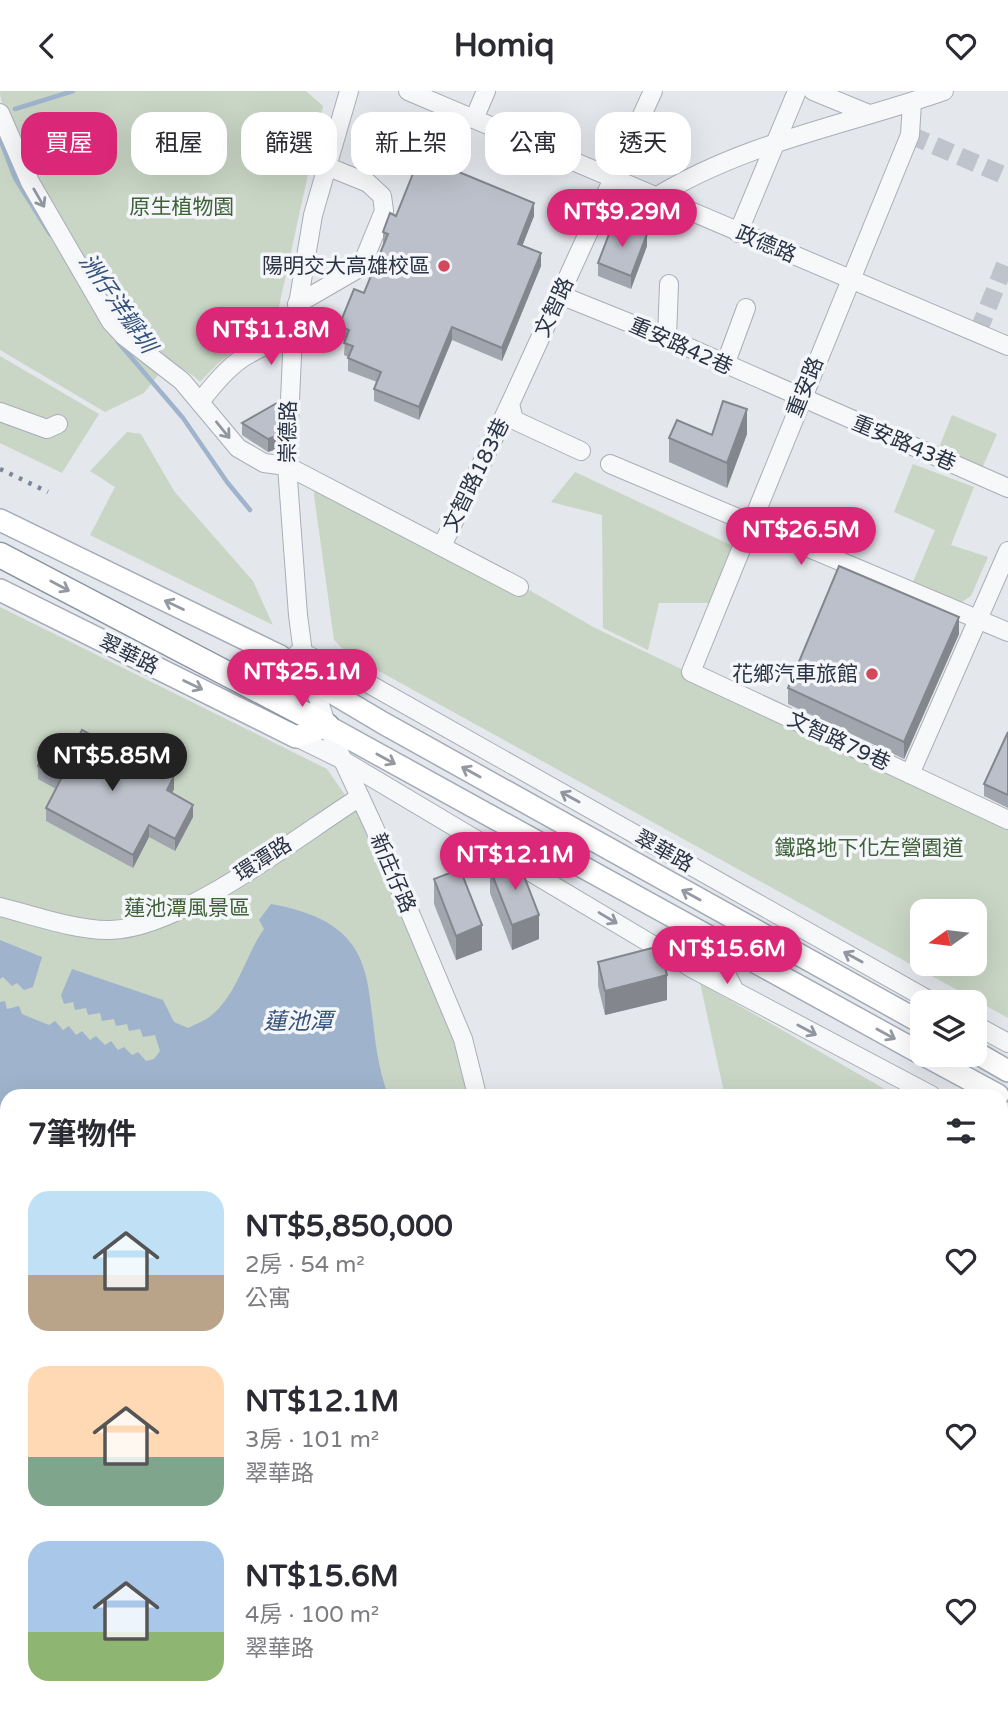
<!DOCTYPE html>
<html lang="zh-TW">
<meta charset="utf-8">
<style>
:root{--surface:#fff;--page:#f7f7f7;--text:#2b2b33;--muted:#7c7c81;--accent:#db2777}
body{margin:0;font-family:"Varela Round","Noto Sans TC",sans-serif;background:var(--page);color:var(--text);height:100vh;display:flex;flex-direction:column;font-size:26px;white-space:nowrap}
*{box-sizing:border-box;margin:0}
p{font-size:23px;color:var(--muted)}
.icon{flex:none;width:38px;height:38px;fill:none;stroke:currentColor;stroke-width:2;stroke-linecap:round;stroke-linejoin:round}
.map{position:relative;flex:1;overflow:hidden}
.details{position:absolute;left:0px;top:998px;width:1008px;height:625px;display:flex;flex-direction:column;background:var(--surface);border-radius:21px 21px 0 0;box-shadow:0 7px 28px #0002}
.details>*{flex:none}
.top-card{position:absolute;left:21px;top:21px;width:966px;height:63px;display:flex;gap:14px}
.needle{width:46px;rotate:256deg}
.controls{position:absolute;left:910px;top:808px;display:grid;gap:14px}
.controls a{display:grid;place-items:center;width:77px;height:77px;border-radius:14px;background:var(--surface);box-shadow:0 7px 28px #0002;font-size:35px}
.price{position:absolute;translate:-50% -60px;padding:0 16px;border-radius:24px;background:var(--accent);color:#fff;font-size:23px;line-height:46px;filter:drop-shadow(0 2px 4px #0008)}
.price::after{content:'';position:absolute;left:50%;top:42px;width:21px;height:16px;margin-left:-10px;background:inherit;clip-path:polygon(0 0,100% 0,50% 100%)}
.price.current{background:#222;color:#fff}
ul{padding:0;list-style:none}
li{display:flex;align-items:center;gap:21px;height:175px;padding:0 28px}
li span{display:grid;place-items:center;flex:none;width:196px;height:140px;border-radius:21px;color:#555}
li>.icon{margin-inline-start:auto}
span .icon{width:84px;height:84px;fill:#fffc;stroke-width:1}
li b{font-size:30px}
h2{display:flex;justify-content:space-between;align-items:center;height:84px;padding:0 28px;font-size:30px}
.pill{padding:0 24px;border-radius:21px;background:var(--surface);box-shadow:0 7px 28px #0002;font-size:24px;line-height:63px}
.pill.current{background:var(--accent);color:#fff}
header{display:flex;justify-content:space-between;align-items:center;height:91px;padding:0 28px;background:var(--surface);font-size:32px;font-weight:700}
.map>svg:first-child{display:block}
.green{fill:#c9d6c5;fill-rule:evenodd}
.water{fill:#9fb4cc}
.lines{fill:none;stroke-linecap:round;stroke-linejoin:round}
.stream{stroke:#9fb4cc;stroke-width:4.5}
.minor-tunnel{stroke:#bfc3cb;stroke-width:18;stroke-dasharray:18 9;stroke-linecap:butt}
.minor-casing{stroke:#a9aeb7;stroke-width:20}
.major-casing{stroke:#a3abb8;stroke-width:24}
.highway-casing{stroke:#8b94a3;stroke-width:27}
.minor{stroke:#f7f8fa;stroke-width:18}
.major{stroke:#fff;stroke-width:21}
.highway{stroke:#fff;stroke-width:24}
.rail{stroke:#7d8696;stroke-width:4.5;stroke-dasharray:3.5 7;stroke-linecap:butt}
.wall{fill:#a1a5ae}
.shaded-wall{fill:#83868d}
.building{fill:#bbc0ca;stroke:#83868d;stroke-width:2}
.oneway{stroke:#9196a0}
.oneway2{stroke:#959aa2}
.poi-dot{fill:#d1495b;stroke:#f4f6f9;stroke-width:2.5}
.labels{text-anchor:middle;stroke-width:7;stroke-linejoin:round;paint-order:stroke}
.park-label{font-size:21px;fill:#3f6138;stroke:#f4f6f9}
.street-label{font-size:21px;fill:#2b3445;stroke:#f4f6f9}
.poi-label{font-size:21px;fill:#2b3445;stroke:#f4f6f9;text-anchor:end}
.water-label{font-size:23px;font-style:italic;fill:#34527a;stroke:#f4f6f9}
</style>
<header><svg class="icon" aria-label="back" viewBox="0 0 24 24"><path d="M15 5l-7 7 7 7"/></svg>Homiq<svg class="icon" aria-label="heart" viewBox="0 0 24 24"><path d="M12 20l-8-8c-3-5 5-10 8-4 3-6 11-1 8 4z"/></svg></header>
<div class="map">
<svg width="1008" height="1621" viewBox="0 0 1008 1621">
<rect width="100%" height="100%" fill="#e4e7ec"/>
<g class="green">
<path d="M0 0H306L323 15 273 243C238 254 225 264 200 291 182 272 155 268 137 251 123 239 105 218 96 202 76 168 0 31 0 0Z"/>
<path d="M0 33 104 224 159 283 144 302 105 321 0 259Z"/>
<path d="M0 265 99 323 62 382 0 352Z"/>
<path d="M952 324 997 343 977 389 934 369Z"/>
<path d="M127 341 141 343 174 400 253 490 273 534 90 444 115 396 90 380Z"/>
<path d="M913 373 974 396 951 454 988 466 971 505 962 511 912 493 935 439 894 421Z"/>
<path d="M575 381 735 456 712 512H659L648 559 603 537 602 424 551 411Z"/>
<path d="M316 382 436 445 595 537 1008 733V927L348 563 334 549 314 404ZM922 821H975V873H922Z"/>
<path d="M0 516 327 678 366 734 451 931 472 1004H7V1615H514V1621H0Z"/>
<path d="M700 892 895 1004H712L724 1001Z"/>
<path d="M1001 1066 1008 1070V1206L1001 1213Z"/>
<path d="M1002 1305 1008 1308V1433L1001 1429Z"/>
</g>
<g class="water">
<path d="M271 813C400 836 355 913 388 1004H7V1615H201L200 1621H0V911L5 910 7 918 19 915 22 923 49 934 55 930 63 939 69 935 76 944 82 940 90 949 96 945 105 954 111 950 118 959 124 956 132 964 138 961 146 970 154 968 160 960 155 944 143 946 140 938 129 940 127 933 116 935 114 928 102 930 100 922 88 924 86 917 75 919 73 911 64 913 61 904 72 878 163 909 174 931 188 937C196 933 207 929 213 923 238 901 246 863 264 838L259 829Z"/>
<path d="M0 849 42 866 33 896 24 899 17 892 12 895 3 886 0 888Z"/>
</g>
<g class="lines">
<g class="stream">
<path d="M15 18 73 0"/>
<path d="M0 48 15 87 50 143"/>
<path d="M118 251 183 327 227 391 250 419"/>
</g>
<g class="minor-tunnel">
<path d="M910 44 1008 86"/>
<path d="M978 241 1008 166"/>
</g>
<defs>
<g id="minor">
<path d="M349 0 313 124 293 243 287 375 298 524 303 562 327 635 374 736 463 948 477 1004"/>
<path d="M408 0 1008 255"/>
<path d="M813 0 869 23"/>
<path d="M912 11 910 44 691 581 910 683 1008 460"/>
<path d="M0 22 30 91 111 231 124 245 182 290 238 357 264 372 287 375 519 496"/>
<path d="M474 28 486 0"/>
<path d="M656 106C745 51 847 34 944 0"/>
<path d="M738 142 797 0"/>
<path d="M560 204 667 247 1008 397"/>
<path d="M297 213 361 176 384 120 382 105 368 92 326 75"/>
<path d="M667 247 669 193"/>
<path d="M725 274 746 217"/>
<path d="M200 311C232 269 245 262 293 243"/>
<path d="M0 321 47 338 58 333"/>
<path d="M581 360 514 329 510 313 653 0"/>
<path d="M610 373 1008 541"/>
<path d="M442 455 510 313"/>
<path d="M297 563 303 562 369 593 934 912"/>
<path d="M296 646 339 667 695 879 931 1004"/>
<path d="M910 683 1008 729"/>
<path d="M0 816C32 824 78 840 110 839 181 838 298 745 360 706"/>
<path d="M707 847 735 900"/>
<path d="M975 934 1008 952"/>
<path d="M1001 1041 1008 1045"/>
<path d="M1001 1242 1008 1235"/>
<path d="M1001 1264 1008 1257"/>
<path d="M1001 1509 1008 1513"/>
<path d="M522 1615 523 1621"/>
<path d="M588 1621 595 1615"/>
<path d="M704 1621 713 1618"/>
</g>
<g id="major">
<path d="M0 429 280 565 314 591 383 632 922 932"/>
<path d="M0 499 296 646 327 635 922 963"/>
<path d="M975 961 1008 980"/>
<path d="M924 964 998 1004"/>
</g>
<path id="highway" d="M0 464 327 635"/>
</defs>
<use href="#minor" class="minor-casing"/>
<use href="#major" class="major-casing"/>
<use href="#highway" class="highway-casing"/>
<use href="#minor" class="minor"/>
<use href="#major" class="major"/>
<use href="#highway" class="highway"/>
<path class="rail" d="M0 378 48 401"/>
</g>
<g class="wall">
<path d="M396 125H534L522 155 541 175 502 270 452 249 419 329 374 310V298L377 291 348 280V266L344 264 345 250 339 248V235L364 202 383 154V141Z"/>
<path d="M647 155 631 198 598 185V172Z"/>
<path d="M277 325 276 358 268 361 242 344V332Z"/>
<path d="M747 343 727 397 669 371V347Z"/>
<path d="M959 543 904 668 788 613V597Z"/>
<path d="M1008 641V717L984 705V693Z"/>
<path d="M73 657 111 666 135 679 174 698 172 702 193 726 175 760 149 746 133 777 46 730V717L56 698 38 688V675Z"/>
<path d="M490 778 539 848 512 859 490 802Z"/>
<path d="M434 788 482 859 456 869 434 813Z"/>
<path d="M598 871 667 909 605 924 598 895Z"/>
</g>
<g class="shaded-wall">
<path d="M534 112V125L518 166V153Z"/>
<path d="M647 143V155L631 198V185Z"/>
<path d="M541 162V175L502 270V257Z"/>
<path d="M452 236V249L419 329V316Z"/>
<path d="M277 312 276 358 268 361V348Z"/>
<path d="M747 318V343L727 397V372Z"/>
<path d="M959 526V543L904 668V651Z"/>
<path d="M174 685V698L167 712V699Z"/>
<path d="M193 714V726L175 760V748Z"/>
<path d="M149 734V746L133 777V764Z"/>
<path d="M539 824V848L512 859V834Z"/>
<path d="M482 834V859L456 869V845Z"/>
<path d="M667 884V909L605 924V900Z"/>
</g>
<g class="building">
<path d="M420 65 534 112 518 153 541 162 502 257 452 236 419 316 374 298 381 281 348 267 353 255 344 252 349 239 339 235 354 198 364 202 388 143 383 141 390 122 396 125Z"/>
<path d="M614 130 647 143 631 185 598 172Z"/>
<path d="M723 310 747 318 727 372 669 347 677 329 712 344Z"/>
<path d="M277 312 276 345 268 348 242 332Z"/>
<path d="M839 475 959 526 904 651 788 597Z"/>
<path d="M82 639 111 655 110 666 135 679 141 667 174 685 167 699 193 714 175 748 149 734 133 764 46 717 61 688 38 675 53 646 73 657Z"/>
<path d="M1008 641V704L984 693Z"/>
<path d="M517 767 539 824 512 834 490 778Z"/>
<path d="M460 778 482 834 456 845 434 788Z"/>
<path d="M660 855 667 884 605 900 598 871Z"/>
</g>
<defs><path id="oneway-shaft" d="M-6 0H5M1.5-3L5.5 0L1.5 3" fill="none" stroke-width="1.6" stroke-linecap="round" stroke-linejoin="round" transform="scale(1.75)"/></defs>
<g class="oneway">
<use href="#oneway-shaft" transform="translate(39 107) rotate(60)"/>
<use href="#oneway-shaft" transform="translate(223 339) rotate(51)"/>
<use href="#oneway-shaft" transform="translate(570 706) rotate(-151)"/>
<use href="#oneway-shaft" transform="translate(608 827) rotate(31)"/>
<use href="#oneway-shaft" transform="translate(853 866) rotate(-151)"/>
<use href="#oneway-shaft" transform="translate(807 939) rotate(28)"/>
</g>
<g class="oneway2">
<use href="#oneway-shaft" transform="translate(60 495) rotate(28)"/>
<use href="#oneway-shaft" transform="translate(174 514) rotate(-154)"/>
<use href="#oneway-shaft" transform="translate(193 594) rotate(26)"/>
<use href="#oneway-shaft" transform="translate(386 668) rotate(29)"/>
<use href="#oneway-shaft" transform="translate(471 681) rotate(-151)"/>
<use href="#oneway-shaft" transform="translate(691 804) rotate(-151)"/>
<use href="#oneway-shaft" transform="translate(886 943) rotate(29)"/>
</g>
<g class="poi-dot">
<circle cx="444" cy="175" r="7"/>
<circle cx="872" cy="583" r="7"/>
</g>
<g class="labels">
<g class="park-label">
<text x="182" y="123">原生植物園</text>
<text x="869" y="764">鐵路地下化左營園道</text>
<text x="187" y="824">蓮池潭風景區</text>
</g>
<g class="street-label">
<text transform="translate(766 153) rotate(23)" y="7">政德路</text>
<text transform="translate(554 216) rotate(-65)" y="7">文智路</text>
<text transform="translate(681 255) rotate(24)" y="7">重安路42巷</text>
<text transform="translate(805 296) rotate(-68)" y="7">重安路</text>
<text transform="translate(288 341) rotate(-89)" y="7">崇德路</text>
<text transform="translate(904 352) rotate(23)" y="7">重安路43巷</text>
<text transform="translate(476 384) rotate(-64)" y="7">文智路183巷</text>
<text transform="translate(129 563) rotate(26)" y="7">翠華路</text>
<text transform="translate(839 650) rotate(25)" y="7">文智路79巷</text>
<text transform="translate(664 760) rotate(29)" y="7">翠華路</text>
<text transform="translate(263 768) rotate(-33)" y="7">環潭路</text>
<text transform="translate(393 782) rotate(67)" y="7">新庄仔路</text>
</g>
<g class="poi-label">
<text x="430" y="182">陽明交大高雄校區</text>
<text x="858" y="590">花鄉汽車旅館</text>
</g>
<g class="water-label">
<text transform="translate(118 212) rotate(55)" y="8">洲仔洋瓣圳</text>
<text x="298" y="938">蓮池潭</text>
</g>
</g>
</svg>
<div class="controls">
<a><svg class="needle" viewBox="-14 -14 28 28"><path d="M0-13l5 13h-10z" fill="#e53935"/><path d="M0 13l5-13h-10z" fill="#7c7c81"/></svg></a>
<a><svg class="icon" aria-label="layers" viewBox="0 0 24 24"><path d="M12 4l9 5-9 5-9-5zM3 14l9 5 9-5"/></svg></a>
</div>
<b class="price" style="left:622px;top:158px">NT$9.29M</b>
<b class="price" style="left:271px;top:276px">NT$11.8M</b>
<b class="price" style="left:801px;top:476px">NT$26.5M</b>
<b class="price" style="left:302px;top:618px">NT$25.1M</b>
<b class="price current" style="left:112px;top:702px">NT$5.85M</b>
<b class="price" style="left:515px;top:801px">NT$12.1M</b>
<b class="price" style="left:727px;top:895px">NT$15.6M</b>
<div class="top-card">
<a class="pill current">買屋</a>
<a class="pill">租屋</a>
<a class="pill">篩選</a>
<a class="pill">新上架</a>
<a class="pill">公寓</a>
<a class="pill">透天</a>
</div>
<section class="details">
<h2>7筆物件<svg class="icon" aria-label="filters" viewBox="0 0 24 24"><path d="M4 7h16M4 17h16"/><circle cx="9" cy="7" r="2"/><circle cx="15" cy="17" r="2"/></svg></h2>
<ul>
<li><span style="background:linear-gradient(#bfe0f5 60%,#b9a48a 0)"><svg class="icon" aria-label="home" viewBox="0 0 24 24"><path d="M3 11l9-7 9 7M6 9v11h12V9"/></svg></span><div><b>NT$5,850,000</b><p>2房 · 54 m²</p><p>公寓</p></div><svg class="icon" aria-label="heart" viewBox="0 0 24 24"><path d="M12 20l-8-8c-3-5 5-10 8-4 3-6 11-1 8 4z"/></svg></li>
<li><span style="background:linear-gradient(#ffd9b3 65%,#7fa58c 0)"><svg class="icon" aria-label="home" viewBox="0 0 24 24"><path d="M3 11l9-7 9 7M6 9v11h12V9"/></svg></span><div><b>NT$12.1M</b><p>3房 · 101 m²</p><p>翠華路</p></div><svg class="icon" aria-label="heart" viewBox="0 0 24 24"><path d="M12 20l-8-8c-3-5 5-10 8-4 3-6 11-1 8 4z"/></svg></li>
<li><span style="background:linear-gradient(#a9c7e8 65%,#8fb573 0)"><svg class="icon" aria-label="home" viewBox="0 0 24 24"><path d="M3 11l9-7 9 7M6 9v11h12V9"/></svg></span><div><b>NT$15.6M</b><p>4房 · 100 m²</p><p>翠華路</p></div><svg class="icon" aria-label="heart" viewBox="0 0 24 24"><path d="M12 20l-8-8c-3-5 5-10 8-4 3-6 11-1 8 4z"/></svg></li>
</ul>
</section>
</div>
